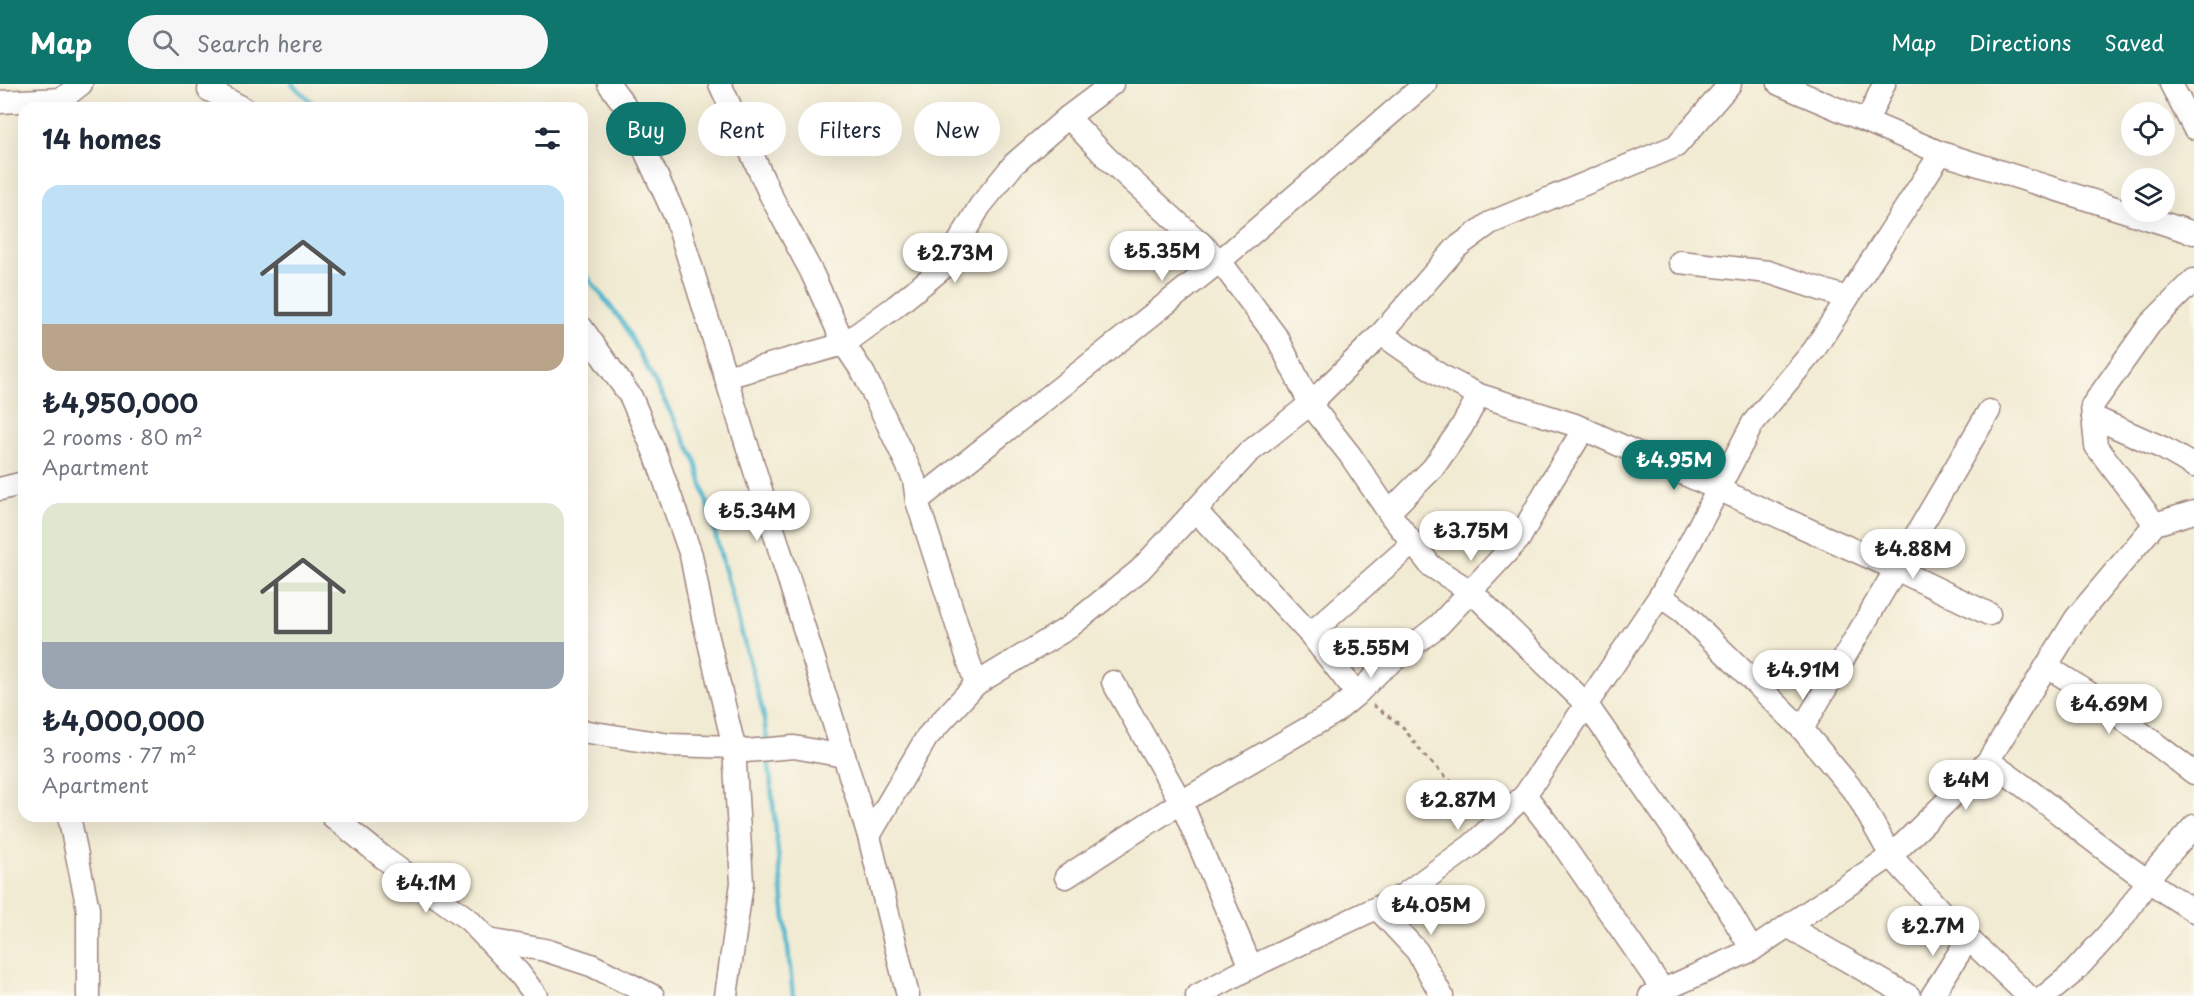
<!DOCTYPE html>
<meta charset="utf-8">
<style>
:root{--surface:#fff;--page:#f6f6f7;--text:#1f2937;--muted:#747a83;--accent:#0f766e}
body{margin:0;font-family:"Playpen Sans",sans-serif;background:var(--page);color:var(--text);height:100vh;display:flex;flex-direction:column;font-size:22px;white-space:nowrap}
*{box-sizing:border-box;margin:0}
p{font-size:20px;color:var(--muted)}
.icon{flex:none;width:33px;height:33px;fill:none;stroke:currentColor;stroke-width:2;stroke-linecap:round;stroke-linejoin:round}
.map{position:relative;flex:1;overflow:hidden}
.drawer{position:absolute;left:18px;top:18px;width:570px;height:720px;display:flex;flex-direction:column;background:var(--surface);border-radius:18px;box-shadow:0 6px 24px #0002}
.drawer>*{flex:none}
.hud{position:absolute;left:606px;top:18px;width:570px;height:54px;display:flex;gap:12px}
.fabs{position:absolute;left:2121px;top:18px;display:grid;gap:12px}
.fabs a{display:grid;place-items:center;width:54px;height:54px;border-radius:50%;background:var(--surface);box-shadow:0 6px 24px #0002;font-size:30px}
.price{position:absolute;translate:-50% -51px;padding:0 14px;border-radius:21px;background:#fff;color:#222;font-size:20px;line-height:39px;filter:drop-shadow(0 2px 3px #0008)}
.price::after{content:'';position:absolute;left:50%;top:36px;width:18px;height:14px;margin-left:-9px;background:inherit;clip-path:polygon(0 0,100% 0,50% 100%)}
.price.active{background:var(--accent);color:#fff}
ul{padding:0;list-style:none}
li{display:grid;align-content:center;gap:12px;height:318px;padding:0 24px}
li span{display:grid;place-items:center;height:186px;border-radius:18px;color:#555}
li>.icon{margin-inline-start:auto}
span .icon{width:108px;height:108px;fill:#fffc;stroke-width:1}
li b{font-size:26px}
h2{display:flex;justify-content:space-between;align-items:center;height:72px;padding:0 24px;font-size:26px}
.tag{padding:0 21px;border-radius:27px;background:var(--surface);box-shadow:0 6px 24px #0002;font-size:21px;line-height:54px}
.tag.active{background:var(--accent);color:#fff}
header{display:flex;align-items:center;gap:36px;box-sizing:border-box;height:84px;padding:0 30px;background:var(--accent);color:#fff}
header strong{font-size:28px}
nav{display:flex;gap:33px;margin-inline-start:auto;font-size:21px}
.search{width:420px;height:54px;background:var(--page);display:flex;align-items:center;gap:15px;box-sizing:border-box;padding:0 21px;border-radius:33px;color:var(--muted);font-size:22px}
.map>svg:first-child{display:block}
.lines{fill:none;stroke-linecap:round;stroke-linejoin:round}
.stream{stroke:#50b7ce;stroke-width:4.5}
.minor-casing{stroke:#9e857f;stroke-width:25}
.path{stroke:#9e857f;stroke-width:3;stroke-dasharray:4.5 4.5;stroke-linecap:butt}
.minor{stroke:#fff;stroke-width:22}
</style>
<header>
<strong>Map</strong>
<div class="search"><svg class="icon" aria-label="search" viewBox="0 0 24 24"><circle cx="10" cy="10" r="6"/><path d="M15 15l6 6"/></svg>Search here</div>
<nav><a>Map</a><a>Directions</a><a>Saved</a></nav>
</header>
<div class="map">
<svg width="2194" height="912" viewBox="0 0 2194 912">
<rect width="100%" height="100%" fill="#fbf7ec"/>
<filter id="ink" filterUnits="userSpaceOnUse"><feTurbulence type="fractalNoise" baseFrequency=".0167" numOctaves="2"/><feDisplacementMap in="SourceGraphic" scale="12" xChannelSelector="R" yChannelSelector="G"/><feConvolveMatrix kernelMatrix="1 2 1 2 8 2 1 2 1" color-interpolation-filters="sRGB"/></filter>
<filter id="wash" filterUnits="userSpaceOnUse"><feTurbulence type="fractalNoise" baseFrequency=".008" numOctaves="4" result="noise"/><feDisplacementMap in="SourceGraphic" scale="24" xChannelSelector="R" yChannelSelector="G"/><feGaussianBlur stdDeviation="1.35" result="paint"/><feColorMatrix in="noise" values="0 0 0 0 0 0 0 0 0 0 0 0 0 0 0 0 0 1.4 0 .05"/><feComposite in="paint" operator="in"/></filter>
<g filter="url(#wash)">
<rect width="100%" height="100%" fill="#f2ebd3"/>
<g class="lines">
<g class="stream">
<path d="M292 0 318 24"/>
<path d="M582 186 624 240 695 375 763 628 767 658"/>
<path d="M768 672 793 912"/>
</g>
</g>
</g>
<g filter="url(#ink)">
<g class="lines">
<defs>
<g id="minor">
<path d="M609 0 623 19 676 134 869 752 908 912"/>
<path d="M720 0 770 110 812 189 844 260 864 290 914 395 917 417 976 600"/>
<path d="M1779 0 1941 69 2194 149"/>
<path d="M2171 0 2194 44"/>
<path d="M209 6 243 24"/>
<path d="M0 18 62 15 81 0"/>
<path d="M1068 33 1108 75 1220 177 1278 255 1310 320 1350 371 1392 433 1431 482 1472 508 1587 621 1722 815 1752 866"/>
<path d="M1867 37 1884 0"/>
<path d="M1680 178 1768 188 1847 214"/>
<path d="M582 244 631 313 656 372 691 471 703 533 734 663 742 799 726 912"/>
<path d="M1381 250 1440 291 1479 311 1575 341 1896 485 1989 530"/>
<path d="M726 293 844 260 896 222 944 183 980 122 1014 80 1068 33 1112 0"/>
<path d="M2093 333 2163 364 2194 382"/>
<path d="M0 405 24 399"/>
<path d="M917 417 1220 177 1425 0"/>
<path d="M1389 428 1433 384 1461 344 1479 311"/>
<path d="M2155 440 2096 362 2092 322 2150 240 2194 196"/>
<path d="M1660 512 1683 528 1802 645 1857 711 1891 772 1946 833 2028 912"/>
<path d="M1310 550 1413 459"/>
<path d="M2046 582 2086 607 2194 689"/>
<path d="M1113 598 1181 718 1251 883"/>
<path d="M1357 610 1380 587 1439 541 1519 455 1552 396 1584 345"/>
<path d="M1802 645 1989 327"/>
<path d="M582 647 670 661 734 663 745 667 794 663 844 672"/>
<path d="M1988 677C2025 701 2057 728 2091 755 2124 781 2159 805 2194 827"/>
<path d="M1525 711 1554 748 1663 906"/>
<path d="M69 732 88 825V912"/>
<path d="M332 732 385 775 469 836 519 889 536 912"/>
<path d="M869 752 927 653 976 600 1068 544 1140 486 1248 369 1310 320 1381 250 1456 164 1490 139 1676 62 1730 0"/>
<path d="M1066 793 1181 718 1334 629 1357 610 1310 550 1195 426"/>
<path d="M1377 824 1417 867 1442 912"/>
<path d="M1787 842 1909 912"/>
<path d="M488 856 545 866 591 881 653 912"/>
<path d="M1197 912 1251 883 1402 812 1472 761 1525 711 1660 512 1690 459 1753 339 1814 266 1941 69"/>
<path d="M1650 912 1752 866 1891 772 1988 677 2076 534 2155 440 2194 428"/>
<path d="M1932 912 1968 855"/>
<path d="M2045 912 2073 889 2121 836 2156 785 2194 742"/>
</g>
</defs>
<use href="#minor" class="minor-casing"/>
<path class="path" d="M1373 621 1402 642 1424 671 1447 694 1486 722"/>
<use href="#minor" class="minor"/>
</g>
</g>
</svg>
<div class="fabs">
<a><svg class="icon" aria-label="locate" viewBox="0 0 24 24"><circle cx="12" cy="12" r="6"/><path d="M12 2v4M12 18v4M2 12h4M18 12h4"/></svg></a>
<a><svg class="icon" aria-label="layers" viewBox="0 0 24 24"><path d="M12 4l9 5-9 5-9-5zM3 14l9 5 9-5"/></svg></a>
</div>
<b class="price" style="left:1162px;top:198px">₺5.35M</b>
<b class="price" style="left:955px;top:200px">₺2.73M</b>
<b class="price active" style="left:1674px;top:407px">₺4.95M</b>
<b class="price" style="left:757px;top:458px">₺5.34M</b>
<b class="price" style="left:1471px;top:478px">₺3.75M</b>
<b class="price" style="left:1913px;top:496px">₺4.88M</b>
<b class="price" style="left:1371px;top:595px">₺5.55M</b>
<b class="price" style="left:1803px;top:617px">₺4.91M</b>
<b class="price" style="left:2109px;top:651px">₺4.69M</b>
<b class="price" style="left:1966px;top:727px">₺4M</b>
<b class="price" style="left:1458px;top:747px">₺2.87M</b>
<b class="price" style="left:426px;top:830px">₺4.1M</b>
<b class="price" style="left:1431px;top:852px">₺4.05M</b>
<b class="price" style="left:1933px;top:873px">₺2.7M</b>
<div class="hud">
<a class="tag active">Buy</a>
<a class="tag">Rent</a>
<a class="tag">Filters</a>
<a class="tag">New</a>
</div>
<section class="drawer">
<h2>14 homes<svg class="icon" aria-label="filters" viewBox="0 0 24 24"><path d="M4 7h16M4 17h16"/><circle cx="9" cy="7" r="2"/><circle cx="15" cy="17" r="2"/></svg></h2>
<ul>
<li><span style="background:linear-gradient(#bfe0f5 75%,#b9a48a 0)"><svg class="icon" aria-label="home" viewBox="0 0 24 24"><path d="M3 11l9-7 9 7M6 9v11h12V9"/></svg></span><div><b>₺4,950,000</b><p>2 rooms · 80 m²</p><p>Apartment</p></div></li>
<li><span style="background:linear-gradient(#dfe7d0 75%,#9aa5b1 0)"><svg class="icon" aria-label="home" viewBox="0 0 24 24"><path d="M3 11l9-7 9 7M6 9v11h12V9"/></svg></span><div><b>₺4,000,000</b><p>3 rooms · 77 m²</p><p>Apartment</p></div></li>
</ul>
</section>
</div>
